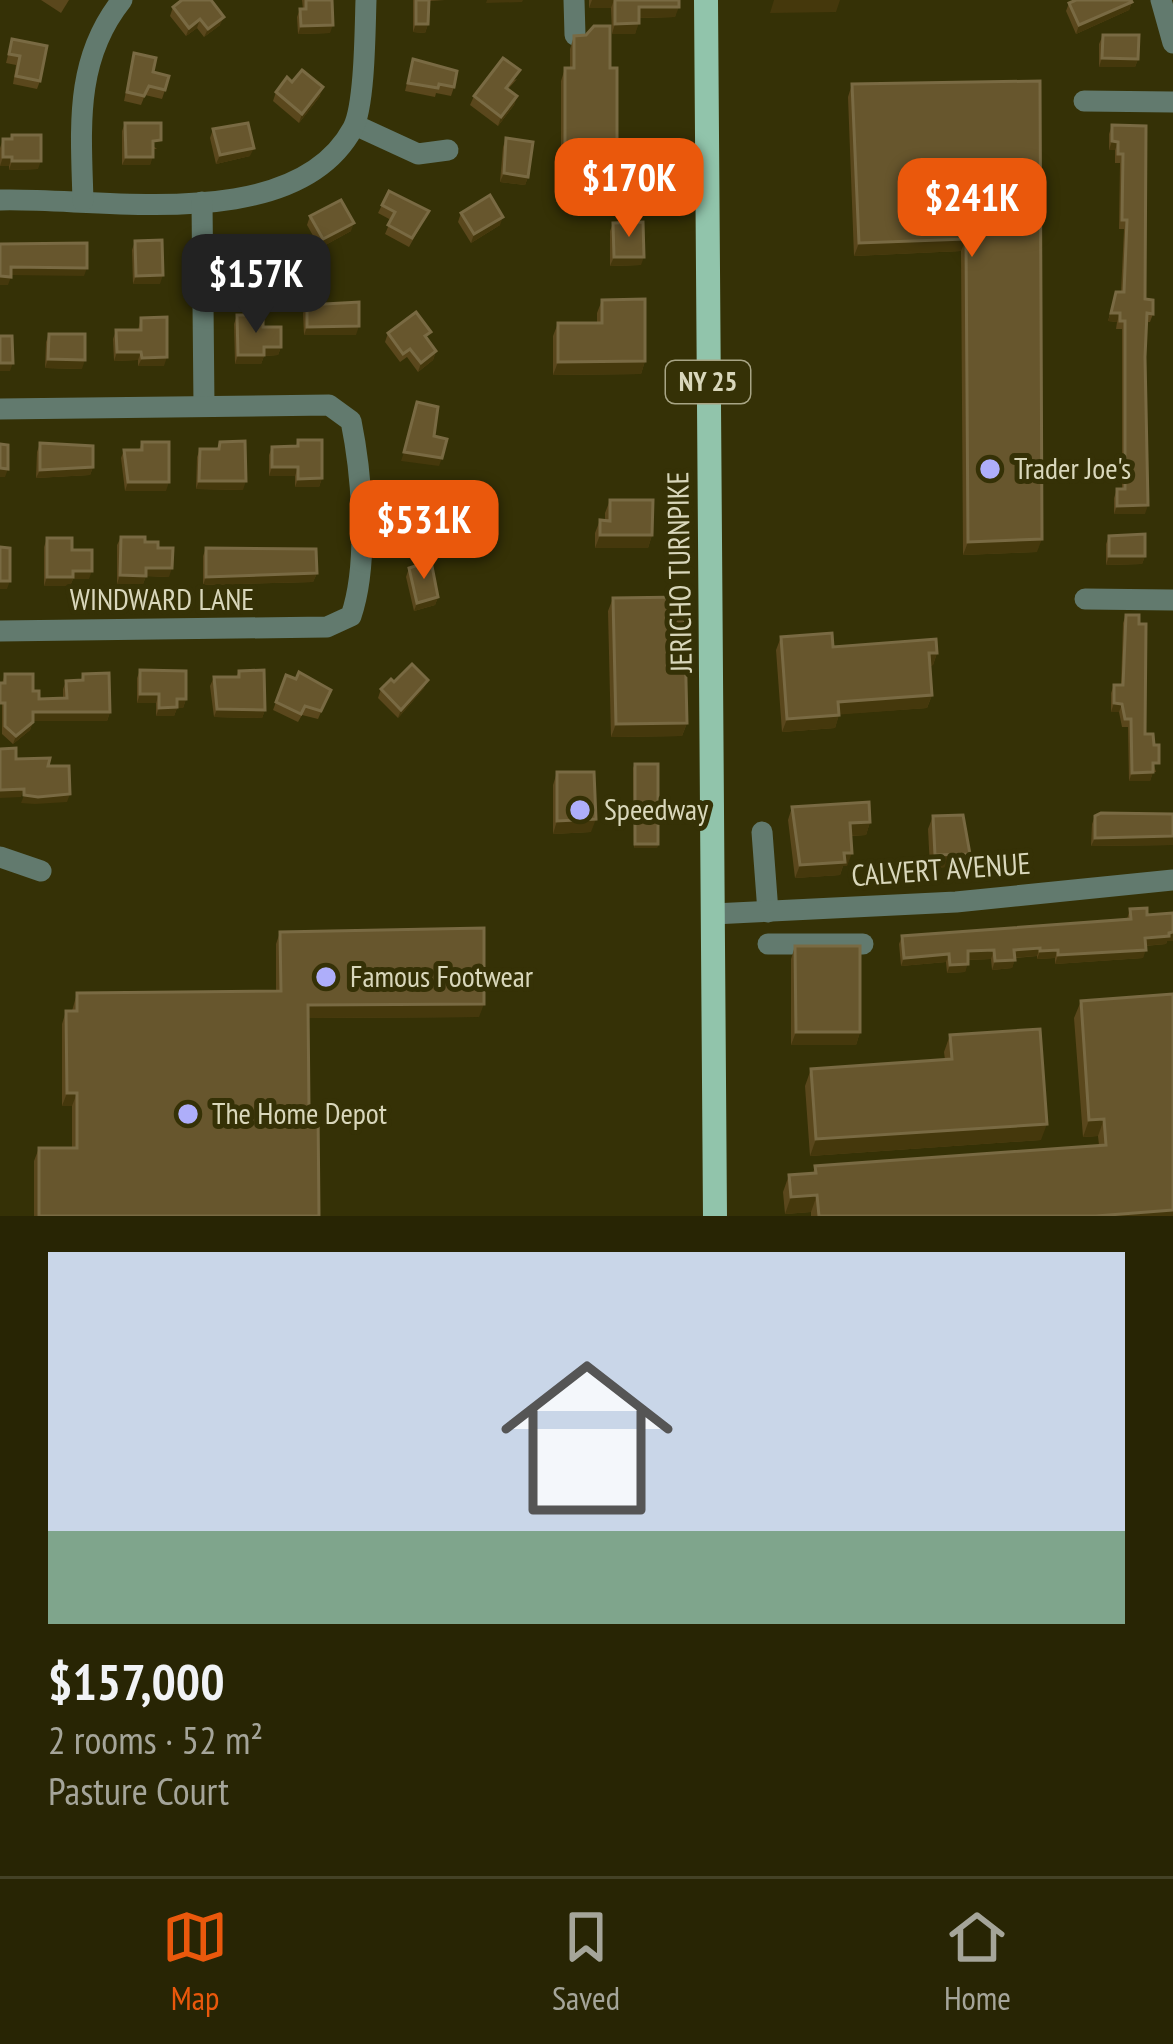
<!DOCTYPE html>
<meta charset="utf-8">
<style>
:root{--surface:#282504;--page:#343113;--text:#f1f3f6;--muted:#a5a59a;--line:#444226;--accent:#ea580c}
body{margin:0;font-family:"PT Sans Narrow",sans-serif;background:var(--page);color:var(--text);height:100vh;display:flex;flex-direction:column;font-size:45px;white-space:nowrap}
*{box-sizing:border-box;margin:0}
p{font-size:39px;color:var(--muted)}
.icon{flex:none;width:66px;height:66px;fill:none;stroke:currentColor;stroke-width:2;stroke-linecap:round;stroke-linejoin:round}
.map{position:relative;height:1216px;overflow:hidden}
.panel{display:flex;flex-direction:column;background:var(--surface);flex:1}
.panel>*{flex:none}
.price{position:absolute;translate:-50% -102px;padding:0 27px;border-radius:24px;background:var(--accent);color:#fff;font-size:39px;line-height:78px;filter:drop-shadow(0 3px 6px #0008)}
.price::after{content:'';position:absolute;left:50%;top:72px;width:36px;height:27px;margin-left:-18px;background:inherit;clip-path:polygon(0 0,100% 0,50% 100%)}
.price.active{background:#222;color:#fff}
ul{padding:0;list-style:none}
li{display:grid;align-content:center;gap:24px;height:636px;padding:0 48px}
li span{display:grid;place-items:center;height:372px;border-radius:0px;color:#555}
li>.icon{margin-inline-start:auto}
span .icon{width:216px;height:216px;fill:#fffc;stroke-width:1}
li b{font-size:51px}
.tab-bar{display:flex;justify-content:space-around;align-items:center;height:168px;border-top:3px solid var(--line);background:var(--surface);font-size:33px;color:var(--muted)}
.tab-bar a{display:grid;justify-items:center;gap:6px}
.tab-bar .active{color:var(--accent)}
.map>svg:first-child{display:block}
.lines{fill:none;stroke-linecap:round;stroke-linejoin:round}
.minor{stroke:#627a6e;stroke-width:21}
.major{stroke:#91c4ab;stroke-width:24}
.wall{fill:#5a471c}
.shaded-wall{fill:#45380c}
.building{fill:#67562d;stroke:#796a43;stroke-width:3}
.poi-dot{fill:#aeaefa;stroke:#353106;stroke-width:4.5}
.labels{text-anchor:middle;stroke-width:10;stroke-linejoin:round;paint-order:stroke}
.shield{fill:#353106;stroke:#a8a585;stroke-width:3}
.shield-label{font-size:27px;font-weight:bold;fill:#d9d7bb}
.poi-label{font-size:30px;fill:#d9d7bb;stroke:#353106;text-anchor:start}
.street-label{font-size:30px;fill:#d9d7bb;stroke:#353106}
</style>
<div class="map">
<svg width="1173" height="1216" viewBox="0 0 1173 1216">
<rect width="100%" height="100%" fill="#353106"/>
<g class="lines">
<g class="minor">
<path d="M574 0 575 35"/>
<path d="M1161 0 1173 43"/>
<path d="M1084 101 1173 102"/>
<path d="M355 125 418 154 448 150"/>
<path d="M0 200C101 197 295 236 353 128 365 105 365 28 366 0"/>
<path d="M83 201C81 128 74 60 122 0"/>
<path d="M202 202 204 406"/>
<path d="M0 409 329 405 351 421C362 475 369 564 351 616L327 627 0 631"/>
<path d="M1085 599 1173 600"/>
<path d="M762 832 768 912"/>
<path d="M0 857 41 871"/>
<path d="M713 914 956 902 1173 880"/>
<path d="M768 944H863"/>
</g>
<path class="major" d="M706 0 715 1216"/>
</g>
<g class="wall">
<path d="M41 0H69L61 13Z"/>
<path d="M302 0H332L330 33 298 34 297 17 300 9H303Z"/>
<path d="M413 0H445L429 1 428 24 425 33 413 32Z"/>
<path d="M589 0H679L675 17 639 18 635 34H612L611 8H589Z"/>
<path d="M1132 2 1129 10 1076 34 1066 11 1069 3Z"/>
<path d="M173 7 220 25 204 37 197 28 186 36 170 16Z"/>
<path d="M1103 35 1138 59 1135 67H1099V44Z"/>
<path d="M574 36 613 178 561 177V81L565 68H570V49Z"/>
<path d="M12 39 40 81 37 89 13 84 16 65 6 63Z"/>
<path d="M134 53 153 72 165 90 162 99 145 95 141 105 124 101Z"/>
<path d="M413 59 454 87 451 96 436 93 435 97 405 91Z"/>
<path d="M517 79 508 89 517 96 514 105 498 126 470 105 474 96Z"/>
<path d="M1040 81 1037 552 963 555 961 251 854 256 848 97 852 84Z"/>
<path d="M292 82 320 96 299 123 273 101 276 92Z"/>
<path d="M125 123 157 149H153L150 165H122V131Z"/>
<path d="M1112 125 1146 126 1145 299 1153 314 1150 322H1147L1145 357V514H1114V498L1117 489H1122V329H1116L1117 322 1108 321 1116 292H1121L1124 229H1119L1120 163H1115V150H1109V134Z"/>
<path d="M213 129 250 156 216 164 210 138Z"/>
<path d="M12 135 38 169 9 170V166H0V148L3 139H10Z"/>
<path d="M506 138 528 177 525 185 500 182 503 147Z"/>
<path d="M382 205 429 211 409 247 385 234 391 220 378 213Z"/>
<path d="M461 213 500 225 471 243 458 222Z"/>
<path d="M310 216 351 231 320 248 307 225Z"/>
<path d="M613 223 641 265 610 266V231Z"/>
<path d="M246 238 270 246 281 265 278 274H270L267 293 240 294 242 247Z"/>
<path d="M135 241 160 284H133L132 250Z"/>
<path d="M602 300 645 361 641 374 553 375V336L558 323H597V313Z"/>
<path d="M307 305 356 335H304L303 313Z"/>
<path d="M237 315 263 327 281 347 278 355 264 356 261 364H235L234 324Z"/>
<path d="M141 318 164 366H138V360L114 361 113 339 116 330H138Z"/>
<path d="M388 333 428 340 436 351 433 360 418 372 407 357 400 362 385 342Z"/>
<path d="M49 334 82 369 45 368 46 342Z"/>
<path d="M298 440 322 478 319 487H295V476H269V455L272 447 296 446Z"/>
<path d="M142 442 166 491H125L121 458 124 450H139Z"/>
<path d="M220 442 243 490 196 489 197 457 200 449H217Z"/>
<path d="M40 443 93 467 90 475 36 478 37 452Z"/>
<path d="M401 496 439 514 436 522H425L422 541 396 540 398 504Z"/>
<path d="M610 500 652 535 648 548H595V533L600 520H605V513Z"/>
<path d="M1109 536 1145 556 1142 564 1106 565V544Z"/>
<path d="M121 537 145 542 158 548 169 577 146 576 143 584H117V545Z"/>
<path d="M47 538 72 550 89 579H73L70 586H44V547Z"/>
<path d="M206 548 317 573 313 582 203 585V556Z"/>
<path d="M409 568 438 597 435 605 414 611 406 577Z"/>
<path d="M613 598 687 723 682 736 611 737 608 611Z"/>
<path d="M1126 615 1145 734 1156 772H1153L1150 781H1129L1128 727H1122L1119 712H1111V693L1114 685H1121L1123 623Z"/>
<path d="M781 637 833 647 937 653 933 665 930 666 932 695 927 708 839 714 835 728 782 732 776 650Z"/>
<path d="M140 670 186 699 183 708H177L174 716H156V703H137V678Z"/>
<path d="M239 671 265 710 262 718 214 717 210 686 214 677H236Z"/>
<path d="M5 674 33 691 39 699 63 698V689L66 681 81 680 83 674 110 712 107 721H33L30 730 13 744 2 734V683Z"/>
<path d="M286 675 331 690 318 719 302 715 298 722 273 710Z"/>
<path d="M394 682 424 688 398 718 378 698 381 689Z"/>
<path d="M635 764 658 844 657 848H634L633 768Z"/>
<path d="M557 772 591 832 553 834V785Z"/>
<path d="M792 807 870 822 866 835 851 836 847 866H843L840 875 795 878 788 820Z"/>
<path d="M1173 814V845L1091 846 1092 824 1095 816Z"/>
<path d="M933 816 970 854 965 866 930 868 928 829Z"/>
<path d="M1130 909 1147 915 1173 913V941H1167L1166 944 1145 946 1143 958 1055 964V958L1037 959V956L1015 958 1012 968 992 970 991 959 968 960 965 972 947 973 946 962 901 966 899 944 902 936 1127 919Z"/>
<path d="M280 932 479 1017 308 1018 309 1109 319 1216H34V1161L39 1148H72V1106H62V1024L66 1011H72L77 993 276 991V944Z"/>
<path d="M795 946 860 1032 856 1045H791V959Z"/>
<path d="M1081 1001 1173 1216H811V1212L785 1214 783 1192 789 1175 813 1173 815 1166 1099 1145 1098 1136 1083 1137 1074 1018Z"/>
<path d="M950 1035 1041 1140 810 1156 805 1086 811 1069 945 1060 944 1052Z"/>
</g>
<g class="shaded-wall">
<path d="M487 0H523L522 2 486 3Z"/>
<path d="M592 0H614L611 8H589Z"/>
<path d="M774 0H840L836 12 770 13Z"/>
<path d="M1132 2 1129 10 1076 34 1079 25Z"/>
<path d="M639 7H679L675 17 635 18Z"/>
<path d="M224 17 220 25 204 37 208 29Z"/>
<path d="M200 19 197 28 186 36 189 28Z"/>
<path d="M639 23 635 34H612L615 24Z"/>
<path d="M416 24H428L425 33 413 32Z"/>
<path d="M333 25 330 33 298 34 301 26Z"/>
<path d="M1102 58 1138 59 1135 67H1099Z"/>
<path d="M323 87 320 96 299 123 302 114Z"/>
<path d="M517 96 514 105 498 126 501 117Z"/>
<path d="M1112 141 1118 142 1115 150H1109Z"/>
<path d="M254 148 250 156 216 164 220 155Z"/>
<path d="M3 157H12L9 166H0Z"/>
<path d="M126 157H153L150 165H122Z"/>
<path d="M12 161H41L38 169 9 170Z"/>
<path d="M565 165H617L613 178 561 177Z"/>
<path d="M504 173 528 177 525 185 500 182Z"/>
<path d="M503 217 500 225 471 243 474 234Z"/>
<path d="M354 223 351 231 320 248 323 239Z"/>
<path d="M966 239 961 251 854 256 859 243Z"/>
<path d="M614 257H644L641 265 610 266Z"/>
<path d="M281 265 278 274H266L269 266Z"/>
<path d="M11 267 87 268 84 276 8 275Z"/>
<path d="M163 275 160 284H133L136 276Z"/>
<path d="M0 276 11 277 8 285H0Z"/>
<path d="M270 284 267 293 240 294 244 285Z"/>
<path d="M1111 313H1120L1117 322 1108 321Z"/>
<path d="M359 326 356 335H304L307 327Z"/>
<path d="M264 347H281L278 355 264 356 261 364H235L238 355Z"/>
<path d="M436 351 433 360 418 372 421 363Z"/>
<path d="M117 352H141L138 360 114 361Z"/>
<path d="M167 357 164 366H138L142 358Z"/>
<path d="M48 359 85 360 82 369 45 368Z"/>
<path d="M645 361 641 374 553 375 558 362Z"/>
<path d="M0 363H13L10 371H0Z"/>
<path d="M404 452 442 458 439 466 401 461Z"/>
<path d="M93 467 90 475 36 478 40 470Z"/>
<path d="M272 467H298L295 476H269Z"/>
<path d="M0 468 8 469 5 477H0Z"/>
<path d="M322 478 319 487H295L298 479Z"/>
<path d="M199 481H246L243 490 196 489Z"/>
<path d="M128 482H169L166 491H125Z"/>
<path d="M1148 505 1145 514H1114L1117 506Z"/>
<path d="M425 513 439 514 436 522H422Z"/>
<path d="M399 531 425 532 422 541 396 540Z"/>
<path d="M600 535H652L648 548H595Z"/>
<path d="M1042 539 1037 552 963 555 968 542Z"/>
<path d="M1109 556H1145L1142 564 1106 565Z"/>
<path d="M146 568H172L169 577 146 576 143 584H117L120 575Z"/>
<path d="M73 571H92L89 579H73L70 586H44L47 577Z"/>
<path d="M317 573 313 582 203 585 206 577Z"/>
<path d="M0 581H10L7 589H0Z"/>
<path d="M438 597 435 605 414 611 417 603Z"/>
<path d="M929 653H937L933 665 924 666Z"/>
<path d="M428 680 424 688 398 718 401 710Z"/>
<path d="M140 694H159L156 703H137Z"/>
<path d="M932 695 927 708 834 715 838 702Z"/>
<path d="M177 699H186L183 708H177L174 716H156L159 708Z"/>
<path d="M1114 703 1122 704 1119 712H1111Z"/>
<path d="M217 709 265 710 262 718 214 717Z"/>
<path d="M33 712H110L107 721H30Z"/>
<path d="M839 715 835 728 782 732 787 719Z"/>
<path d="M33 722 30 730 13 744 16 736Z"/>
<path d="M687 723 682 736 611 737 616 724Z"/>
<path d="M1153 772 1150 781H1129L1132 773Z"/>
<path d="M24 789 21 797 0 798V790Z"/>
<path d="M70 794 67 802 35 804 21 803 24 795Z"/>
<path d="M596 819 591 832 553 834 557 821Z"/>
<path d="M870 822 866 835 845 836 850 823Z"/>
<path d="M1173 836V845L1091 846 1095 838Z"/>
<path d="M635 844H658L657 848H634Z"/>
<path d="M844 853H852L847 866H843L840 875 795 878 800 865Z"/>
<path d="M970 854 965 866 930 868 935 855Z"/>
<path d="M1173 932V941H1167L1166 944 1142 946 1145 938Z"/>
<path d="M1040 948 1037 956 1011 958 1014 950Z"/>
<path d="M994 950 991 959 965 960 968 951Z"/>
<path d="M1058 950 1055 958 1037 959 1040 951Z"/>
<path d="M1146 950 1143 958 1055 964 1058 955Z"/>
<path d="M949 954 946 962 901 966 904 958Z"/>
<path d="M1015 960 1012 968 992 970 995 961Z"/>
<path d="M968 964 965 972 947 973 950 965Z"/>
<path d="M484 1004 479 1017 303 1018 308 1005Z"/>
<path d="M796 1032H860L856 1045H791Z"/>
<path d="M67 1093H77L72 1106H62Z"/>
<path d="M1104 1119 1098 1136 1083 1137 1089 1120Z"/>
<path d="M1047 1124 1041 1140 810 1156 816 1139Z"/>
<path d="M817 1195 811 1212 785 1214 791 1197Z"/>
<path d="M1173 1210V1216H1096Z"/>
</g>
<g class="building">
<path d="M182 0H211L224 17 208 29 200 19 189 28 173 7Z"/>
<path d="M306 0H332L333 25 301 26 300 9H306Z"/>
<path d="M416 0H429L428 24H416Z"/>
<path d="M615 0H679V7H639V23L615 24Z"/>
<path d="M1076 0H1131L1132 2 1079 25 1069 3Z"/>
<path d="M594 26H610V68H617V165H565V68H574V36L586 35Z"/>
<path d="M1103 35H1139L1138 59 1102 58Z"/>
<path d="M12 39 47 46 40 81 16 76 20 56 9 54Z"/>
<path d="M134 53 156 58 153 72 169 76 165 90 149 86 144 96 127 92Z"/>
<path d="M503 58 520 70 506 88 517 96 501 117 474 96Z"/>
<path d="M413 59 457 71 454 87 439 84 438 88 408 83Z"/>
<path d="M302 70 323 87 302 114 276 92 287 77 292 82Z"/>
<path d="M1040 81 1042 539 968 542 966 239 859 243 852 84Z"/>
<path d="M125 123H161V140L153 141V157H126Z"/>
<path d="M248 123 254 148 220 155 213 129Z"/>
<path d="M1112 125 1146 126 1145 299 1153 300V314L1147 313 1145 357 1148 505 1117 506V489H1125V321H1120V313H1111L1116 292H1124L1127 220H1122L1123 154H1118V142L1112 141Z"/>
<path d="M12 135H41V161H12V157H3V139H12Z"/>
<path d="M506 138 533 142 528 177 504 173Z"/>
<path d="M389 191 429 211 412 238 388 225 395 212 382 205Z"/>
<path d="M490 195 503 217 474 234 461 213Z"/>
<path d="M341 200 354 223 323 239 310 216Z"/>
<path d="M643 222 644 257H614L613 223Z"/>
<path d="M270 237V246H280L281 265 269 266 270 284 244 285 246 238Z"/>
<path d="M162 240 163 275 136 276 135 241Z"/>
<path d="M87 243V268L11 267V277L0 276V244Z"/>
<path d="M645 299V361L558 362V323H602V300Z"/>
<path d="M359 302V326L307 327V305Z"/>
<path d="M416 312 431 332 425 336 436 351 421 363 410 349 403 354 388 333Z"/>
<path d="M237 315H263V327H281V347H264V355H238Z"/>
<path d="M167 317V357L142 358 141 352H117L116 330H141V318Z"/>
<path d="M49 334H85V360L48 359Z"/>
<path d="M0 336H12L13 363H0Z"/>
<path d="M417 402 438 407 434 436 447 439 442 458 404 452Z"/>
<path d="M298 440H322V478L298 479V467H272V447L298 446Z"/>
<path d="M245 441 246 481H199L200 449H219L220 442Z"/>
<path d="M142 442H169V482H128L124 450H142Z"/>
<path d="M40 443 93 446V467L40 470Z"/>
<path d="M0 444 8 445V469L0 468Z"/>
<path d="M401 496 439 498V514L425 513V532L399 531Z"/>
<path d="M610 500H653L652 535H600V520L610 521Z"/>
<path d="M1145 534V556H1109V536Z"/>
<path d="M121 537H145V542H158V548H173L172 568H146V576L120 575Z"/>
<path d="M47 538H72V550H92V571H73V577H47Z"/>
<path d="M0 547 10 548V581H0Z"/>
<path d="M206 548 316 549 317 573 206 577Z"/>
<path d="M431 561 438 597 417 603 409 568Z"/>
<path d="M684 597 687 723 616 724 613 598Z"/>
<path d="M1126 615H1139V624H1146L1145 734H1153L1154 745H1159V763H1153V772L1132 773 1131 719H1125L1122 704 1114 703V685H1123Z"/>
<path d="M832 633 833 647 936 639 937 653H929L932 695 838 702 839 715 787 719 781 637Z"/>
<path d="M412 664 428 680 401 710 381 689 391 679 394 682Z"/>
<path d="M140 670 186 671V699H177V707L159 708V694H140Z"/>
<path d="M264 670 265 710 217 709 214 677H239V671Z"/>
<path d="M299 672 331 690 321 711 305 706 301 714 276 702 286 675 296 679Z"/>
<path d="M109 673 110 712H33V722L16 736 5 726V703H0V683H5V674H33V691H39V699L67 698 66 681 83 680V674Z"/>
<path d="M16 748V759L50 758 48 766H69L70 794 38 797 24 795V789L0 790V749Z"/>
<rect x="635" y="764" width="23" height="80"/>
<path d="M557 772H594L596 819 557 821Z"/>
<path d="M869 802 870 822 850 823 852 853H844L845 862 800 865 792 807Z"/>
<path d="M1101 813 1173 814V836L1095 838V816Z"/>
<path d="M963 815 970 854 935 855 933 816Z"/>
<path d="M1147 908V915L1173 913V932L1169 933V936L1145 938 1146 950 1058 955V950L1040 951V948L1014 950 1015 960 995 961 994 950 968 951V964L950 965 949 954 904 958 902 936 1131 919 1130 909Z"/>
<path d="M484 928V1004L308 1005 309 1109H318L319 1216H39V1148H77V1093H67L66 1011H77V993L281 991 280 932Z"/>
<path d="M795 946H860V1032H796Z"/>
<path d="M1173 994V1210L1096 1216H819L817 1195 791 1197 789 1175 816 1173 815 1166 1106 1145 1104 1119 1089 1120 1081 1001Z"/>
<path d="M1040 1029 1047 1124 816 1139 811 1069 952 1059 950 1035Z"/>
</g>
<g class="poi-dot">
<circle cx="990" cy="469" r="12"/>
<circle cx="580" cy="810" r="12"/>
<circle cx="326" cy="977" r="12"/>
<circle cx="188" cy="1114" r="12"/>
</g>
<g class="labels">
<rect class="shield" x="666" y="361" width="84" height="42" rx="9"/>
<g class="shield-label">
<text x="708" y="391">NY 25</text>
</g>
<g class="poi-label">
<text x="1014" y="479">Trader Joe's</text>
<text x="604" y="820">Speedway</text>
<text x="350" y="987">Famous Footwear</text>
<text x="212" y="1124">The Home Depot</text>
</g>
<g class="street-label">
<text transform="translate(680 572) rotate(-91)" y="10">JERICHO TURNPIKE</text>
<text x="162" y="610">WINDWARD LANE</text>
<text transform="translate(941 870) rotate(-4)" y="10">CALVERT AVENUE</text>
</g>
</g>
</svg>
<b class="price" style="left:629px;top:240px">$170K</b>
<b class="price" style="left:972px;top:260px">$241K</b>
<b class="price active" style="left:256px;top:336px">$157K</b>
<b class="price" style="left:424px;top:582px">$531K</b>
</div>
<section class="panel">
<ul>
<li><span style="background:linear-gradient(#c9d6e8 75%,#7fa58c 0)"><svg class="icon" aria-label="home" viewBox="0 0 24 24"><path d="M3 11l9-7 9 7M6 9v11h12V9"/></svg></span><div><b>$157,000</b><p>2 rooms · 52 m²</p><p>Pasture Court</p></div></li>
</ul>
</section>
<nav class="tab-bar">
<a class="active"><svg class="icon" aria-label="map" viewBox="0 0 24 24"><path d="M3 6l6-2 6 2 6-2v14l-6 2-6-2-6 2zM9 4v14M15 6v14"/></svg>Map</a>
<a><svg class="icon" aria-label="saved" viewBox="0 0 24 24"><path d="M7 4h10v16l-5-4-5 4z"/></svg>Saved</a>
<a><svg class="icon" aria-label="home" viewBox="0 0 24 24"><path d="M3 11l9-7 9 7M6 9v11h12V9"/></svg>Home</a>
</nav>
